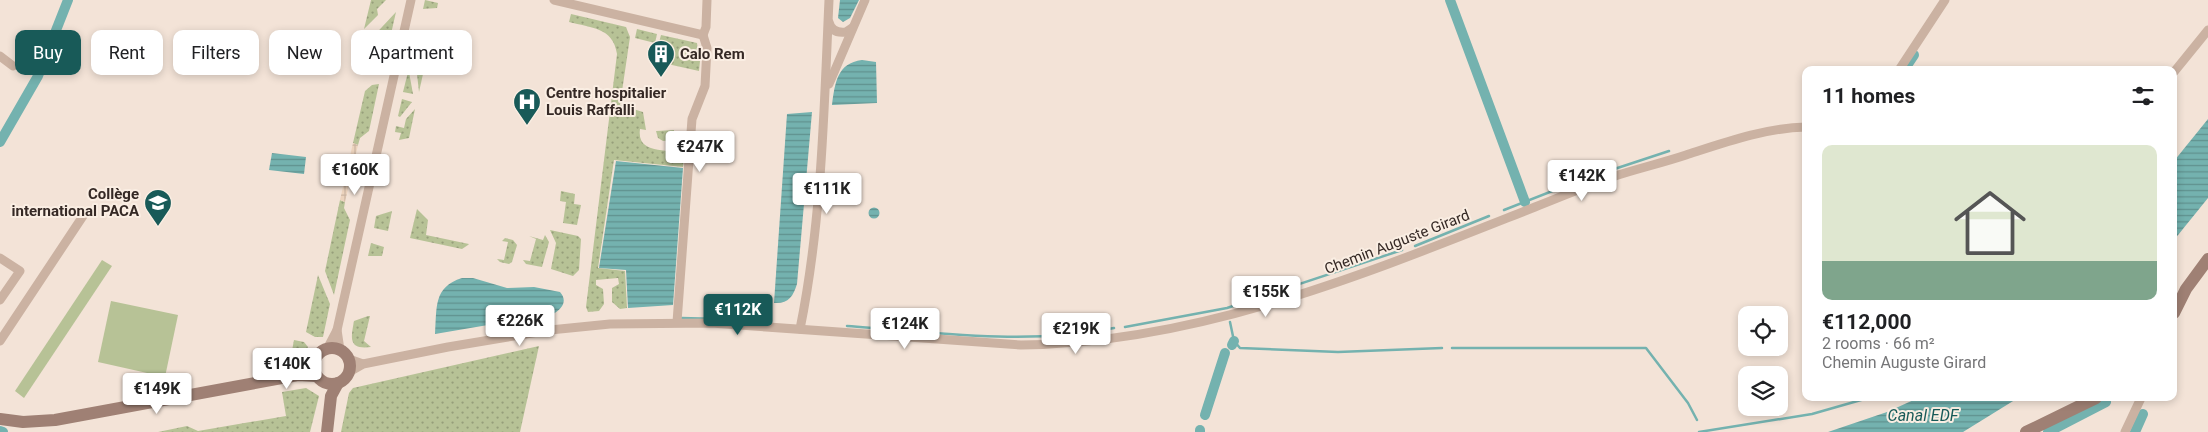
<!DOCTYPE html>
<meta charset="utf-8">
<style>
:root{--surface:#fff;--page:#f2f2f2;--text:#202124;--muted:#757577;--accent:#185a58}
body{margin:0;font-family:Roboto,sans-serif;background:var(--page);color:var(--text);height:100vh;display:flex;flex-direction:column;font-size:19px;white-space:nowrap}
*{box-sizing:border-box;margin:0}
p{font-size:16px;color:var(--muted)}
.icon{flex:none;width:28px;height:28px;fill:none;stroke:currentColor;stroke-width:2;stroke-linecap:round;stroke-linejoin:round}
.map{position:relative;flex:1;overflow:hidden}
.panel{position:absolute;left:1802px;top:66px;width:375px;height:335px;display:flex;flex-direction:column;background:var(--surface);border-radius:10px;box-shadow:0 2px 8px #0003}
.panel>*{flex:none}
.hud{position:absolute;left:15px;top:30px;width:475px;height:45px;display:flex;gap:10px}
.buttons{position:absolute;left:1738px;top:306px;display:grid;gap:10px}
.buttons a{display:grid;place-items:center;width:50px;height:50px;border-radius:10px;background:var(--surface);box-shadow:0 2px 8px #0003;font-size:25px}
.price{position:absolute;translate:-50% -42px;padding:0 11px;border-radius:5px;background:#fff;color:#222;font-size:16px;line-height:32px;filter:drop-shadow(0 1px 2px #0008)}
.price::after{content:'';position:absolute;left:50%;top:30px;width:15px;height:11px;margin-left:-8px;background:inherit;clip-path:polygon(0 0,100% 0,50% 100%)}
.price.selected{background:var(--accent);color:#fff}
ul{padding:0;list-style:none}
li{display:grid;align-content:center;gap:10px;height:265px;padding:0 20px}
li span{display:grid;place-items:center;height:155px;border-radius:10px;color:#555}
li>.icon{margin-inline-start:auto}
span .icon{width:90px;height:90px;fill:#fffc;stroke-width:1}
li b{font-size:21px}
h2{display:flex;justify-content:space-between;align-items:center;height:60px;padding:0 20px;font-size:21px}
.tag{padding:0 18px;border-radius:10px;background:var(--surface);box-shadow:0 2px 8px #0003;font-size:18px;line-height:45px}
.tag.selected{background:var(--accent);color:#fff}
.map>svg:first-child{display:block}
.grass{fill:url(#grass-dots)}
.park{fill:#b7c296}
.plaza{fill:url(#plaza-grid)}
.water{fill:url(#water-rules)}
.lines{fill:none;stroke-linecap:round;stroke-linejoin:round}
.stream{stroke:#74b2af;stroke-width:2.5}
.canal{stroke:#74b2af;stroke-width:10}
.street{stroke:#cbb2a2;stroke-width:9}
.secondary{stroke:#9f8074;stroke-width:12}
.labels{text-anchor:middle;stroke-width:4;stroke-linejoin:round;paint-order:stroke}
.poi-label{font-size:15px;font-weight:bold;fill:#352925;stroke:#faeee3;text-anchor:start}
.street-label{font-size:15px;fill:#352925;stroke:#faeee3}
.water-label{font-size:16px;font-style:italic;fill:#185a58;stroke:#faeee3}
</style>
<div class="map">
<svg width="2208" height="432" viewBox="0 0 2208 432">
<defs>
<pattern id="grass-dots" width="8" height="8" patternUnits="userSpaceOnUse" patternTransform="scale(1.25)"><rect width="8" height="8" fill="#b7c296"/><path d="M2 2h.1M6 6h.1" fill="none" stroke="#969e7a" stroke-width="1.8" stroke-linecap="round"/></pattern>
<pattern id="plaza-grid" width="8" height="8" patternUnits="userSpaceOnUse" patternTransform="scale(1.25)"><rect width="8" height="8" fill="#ecd3bd"/><path d="M0 4h8M4 0v8" fill="none" stroke="#cbb5a2"/></pattern>
<pattern id="water-rules" width="6" height="5" patternUnits="userSpaceOnUse" patternTransform="scale(1.25)"><rect width="6" height="5" fill="#74b2af"/><path d="M0 2.5h6" fill="none" stroke="#60918e"/></pattern>
</defs>
<rect width="100%" height="100%" fill="#f3e3d7"/>
<g class="grass">
<path d="M371 0H386L377 9 378 15 364 29Z"/>
<path d="M425 0 438 3 437 8 423 9Z"/>
<path d="M396 12 391 34 379 46 387 52 386 56 368 42Z"/>
<path d="M571 14 626 27 630 37 620 105 643 112 646 130 640 129C636 158 673 145 684 158L683 167 614 160 598 268 625 271 627 308 620 309 612 302V288L619 284 618 278 596 280V285L603 289 604 304 599 311 588 312 586 307 617 54C613 27 591 28 569 22Z"/>
<path d="M637 29 657 34 655 43 635 38Z"/>
<path d="M661 35 697 43 698 50 701 51 699 71 654 61Z"/>
<path d="M364 48 384 63 381 74 359 69Z"/>
<path d="M417 54 427 56 419 92 416 65 409 63 410 59 416 60Z"/>
<path d="M408 72H409L413 94 403 92Z"/>
<path d="M379 84 369 131 360 138 358 145 353 143 365 91 372 85Z"/>
<path d="M402 99 412 102 400 117 398 116Z"/>
<path d="M415 109 409 138 399 140 401 133 395 132 396 126 404 128 406 119Z"/>
<path d="M674 130V140L663 141 658 138 656 131Z"/>
<path d="M561 191 575 194 574 204 581 205 577 225 563 223 566 202 560 201Z"/>
<path d="M340 200 345 202 344 208 350 220 334 295 325 271Z"/>
<path d="M417 209 428 220 426 235 469 244 468 245 462 249 410 238Z"/>
<path d="M392 211 388 231 374 228 376 216Z"/>
<path d="M550 230 578 236 581 239 579 270 573 276 551 269 556 243Z"/>
<path d="M545 235 549 242 542 267 526 264 523 260 530 261 536 239 529 236 543 240Z"/>
<path d="M505 238 513 240 517 245 512 262 509 264 500 262 497 259 504 260 508 242 502 241Z"/>
<path d="M371 243 384 247 382 256H368Z"/>
<path d="M318 275 330 304 323 337H315L306 332Z"/>
<path d="M368 316H370L364 341 371 347C348 350 351 338 354 321Z"/>
<path d="M294 340 304 342 308 347 302 358 290 361Z"/>
<path d="M539 346 520 432H341L349 393 353 388Z"/>
<path d="M306 388 319 396 310 432H158L187 426 198 431 286 416 282 392Z"/>
</g>
<g class="park">
<path d="M102 260 112 266 24 398 15 391Z"/>
<path d="M111 301 178 315 165 377 98 362Z"/>
</g>
<path class="plaza" d="M353 143 358 145 345 202 340 200Z"/>
<g class="water">
<path d="M840 0H859L850 18 843 22 838 18Z"/>
<path d="M862 60 876 62 877 103 832 105C835 83 837 63 862 60Z"/>
<path d="M812 112 797 284C793 297 788 304 774 303L787 114Z"/>
<path d="M2208 119V198L2174 240V161Z"/>
<path d="M272 153 306 157 304 174 269 170Z"/>
<path d="M616 161 683 168 673 305 628 308 626 270 599 268Z"/>
<circle cx="874" cy="213" r="5.5"/>
<path d="M462 278H473L507 288 534 287 560 292C568 301 562 309 553 314L435 334C437 308 433 287 462 278Z"/>
<path d="M1918 398H2018L1963 432H1828L1887 412Z"/>
</g>
<g class="lines">
<g class="stream">
<path d="M1504 210 1578 181 1669 151"/>
<path d="M1415 246 1489 216"/>
<path d="M681 318 760 320"/>
<path d="M1230 322 1234 341 1240 348 1338 352 1442 348"/>
<path d="M847 326C936 332 1026 346 1114 328"/>
<path d="M1125 327 1227 308 1402 250"/>
<path d="M1452 348H1646L1688 403 1697 420"/>
<path d="M1699 432 1812 414 1868 398"/>
</g>
<g class="canal">
<path d="M1450 0 1525 202"/>
<path d="M1904 70 1914 55"/>
<path d="M0 142 38 76 68 0"/>
<path d="M1232 345 1234 341"/>
<path d="M1205 415 1225 353"/>
<path d="M0 431 3 432"/>
<path d="M1200 432V430"/>
<path d="M2048 432 2106 402"/>
<path d="M2135 432 2143 414"/>
</g>
<g class="street">
<path d="M554 0 703 35"/>
<path d="M829 22C831 31 838 33 846 32L852 28"/>
<path d="M703 35 706 27 707 0"/>
<path d="M0 56 13 66"/>
<path d="M1899 70 1945 0"/>
<path d="M2174 72 2208 30"/>
<path d="M829 84 865 0"/>
<path d="M0 258 20 271 0 300"/>
<path d="M677 322 692 119 705 86 707 48 703 35"/>
<path d="M800 329C822 221 824 109 829 0"/>
<path d="M337 330 340 350"/>
<path d="M0 341 83 216"/>
<path d="M327 349 337 330 411 0"/>
<path d="M349 359 363 364"/>
<path d="M349 372 363 364 448 347 550 330 610 324 711 323 1021 345C1201 343 1370 272 1535 207 1561 197 1586 186 1612 177 1636 169 1662 163 1686 155 1726 142 1765 128 1806 127"/>
<path d="M2125 432 2141 398"/>
</g>
<g class="secondary">
<path d="M2174 313 2186 289 2208 259"/>
<circle cx="332" cy="366" r="18"/>
<path d="M0 419 23 422 55 420 298 375 316 376"/>
<path d="M327 432 331 396 338 383"/>
<path d="M2026 432 2096 398"/>
</g>
</g>
<defs>
<symbol id="building-pin" viewBox="-11 -11 22 30"><path d="M0 17L-7.5 6A9.5 9.5 0 1 1 7.5 6Z" fill="#185a58" stroke="#faeee3"/><path d="M-4-6H4V6H1V3H-1V6H-4ZM-2.5-4.3h1.7v1.8h-1.7ZM.8-4.3h1.7v1.8H.8ZM-2.5-1h1.7V.8h-1.7ZM.8-1h1.7V.8H.8Z" fill="#fff"/></symbol>
<symbol id="hospital-pin" viewBox="-11 -11 22 30"><path d="M0 17L-7.5 6A9.5 9.5 0 1 1 7.5 6Z" fill="#185a58" stroke="#faeee3"/><path d="M-5-5h3v3.5h4V-5h3V5h-3V1.5h-4V5h-3Z" fill="#fff"/></symbol>
<symbol id="school-pin" viewBox="-11 -11 22 30"><path d="M0 17L-7.5 6A9.5 9.5 0 1 1 7.5 6Z" fill="#185a58" stroke="#faeee3"/><path d="M0-5L7-2L0 1L-7-2ZM-4 1L0 2.5L4 1V4Q0 6-4 4Z" fill="#fff"/></symbol>
</defs>
<g fill-rule="evenodd">
<use href="#building-pin" x="645" y="38" width="32" height="43"/>
<use href="#hospital-pin" x="511" y="86" width="32" height="43"/>
<use href="#school-pin" x="142" y="187" width="32" height="43"/>
</g>
<g class="labels">
<g class="poi-label">
<text x="680" y="59">Calo Rem</text>
<text x="546" y="98">Centre hospitalier<tspan x="546" dy="17">Louis Raffalli</tspan></text>
<text x="139" y="199" text-anchor="end">Collège<tspan x="139" dy="17">international PACA</tspan></text>
</g>
<g class="street-label">
<text transform="translate(1397 242) rotate(-21)" y="5">Chemin Auguste Girard</text>
</g>
<g class="water-label">
<text x="1923" y="421">Canal EDF</text>
</g>
</g>
</svg>
<div class="buttons">
<a><svg class="icon" aria-label="locate" viewBox="0 0 24 24"><circle cx="12" cy="12" r="6"/><path d="M12 2v4M12 18v4M2 12h4M18 12h4"/></svg></a>
<a><svg class="icon" aria-label="layers" viewBox="0 0 24 24"><path d="M12 4l9 5-9 5-9-5zM3 14l9 5 9-5"/></svg></a>
</div>
<b class="price" style="left:700px;top:173px">€247K</b>
<b class="price" style="left:355px;top:196px">€160K</b>
<b class="price" style="left:1582px;top:202px">€142K</b>
<b class="price" style="left:827px;top:215px">€111K</b>
<b class="price" style="left:1266px;top:318px">€155K</b>
<b class="price selected" style="left:738px;top:336px">€112K</b>
<b class="price" style="left:520px;top:347px">€226K</b>
<b class="price" style="left:905px;top:350px">€124K</b>
<b class="price" style="left:1076px;top:355px">€219K</b>
<b class="price" style="left:287px;top:390px">€140K</b>
<b class="price" style="left:157px;top:415px">€149K</b>
<div class="hud">
<a class="tag selected">Buy</a>
<a class="tag">Rent</a>
<a class="tag">Filters</a>
<a class="tag">New</a>
<a class="tag">Apartment</a>
</div>
<section class="panel">
<h2>11 homes<svg class="icon" aria-label="filters" viewBox="0 0 24 24"><path d="M4 7h16M4 17h16"/><circle cx="9" cy="7" r="2"/><circle cx="15" cy="17" r="2"/></svg></h2>
<ul>
<li><span style="background:linear-gradient(#dfe7d0 75%,#7fa58c 0)"><svg class="icon" aria-label="home" viewBox="0 0 24 24"><path d="M3 11l9-7 9 7M6 9v11h12V9"/></svg></span><div><b>€112,000</b><p>2 rooms · 66 m²</p><p>Chemin Auguste Girard</p></div></li>
</ul>
</section>
</div>
